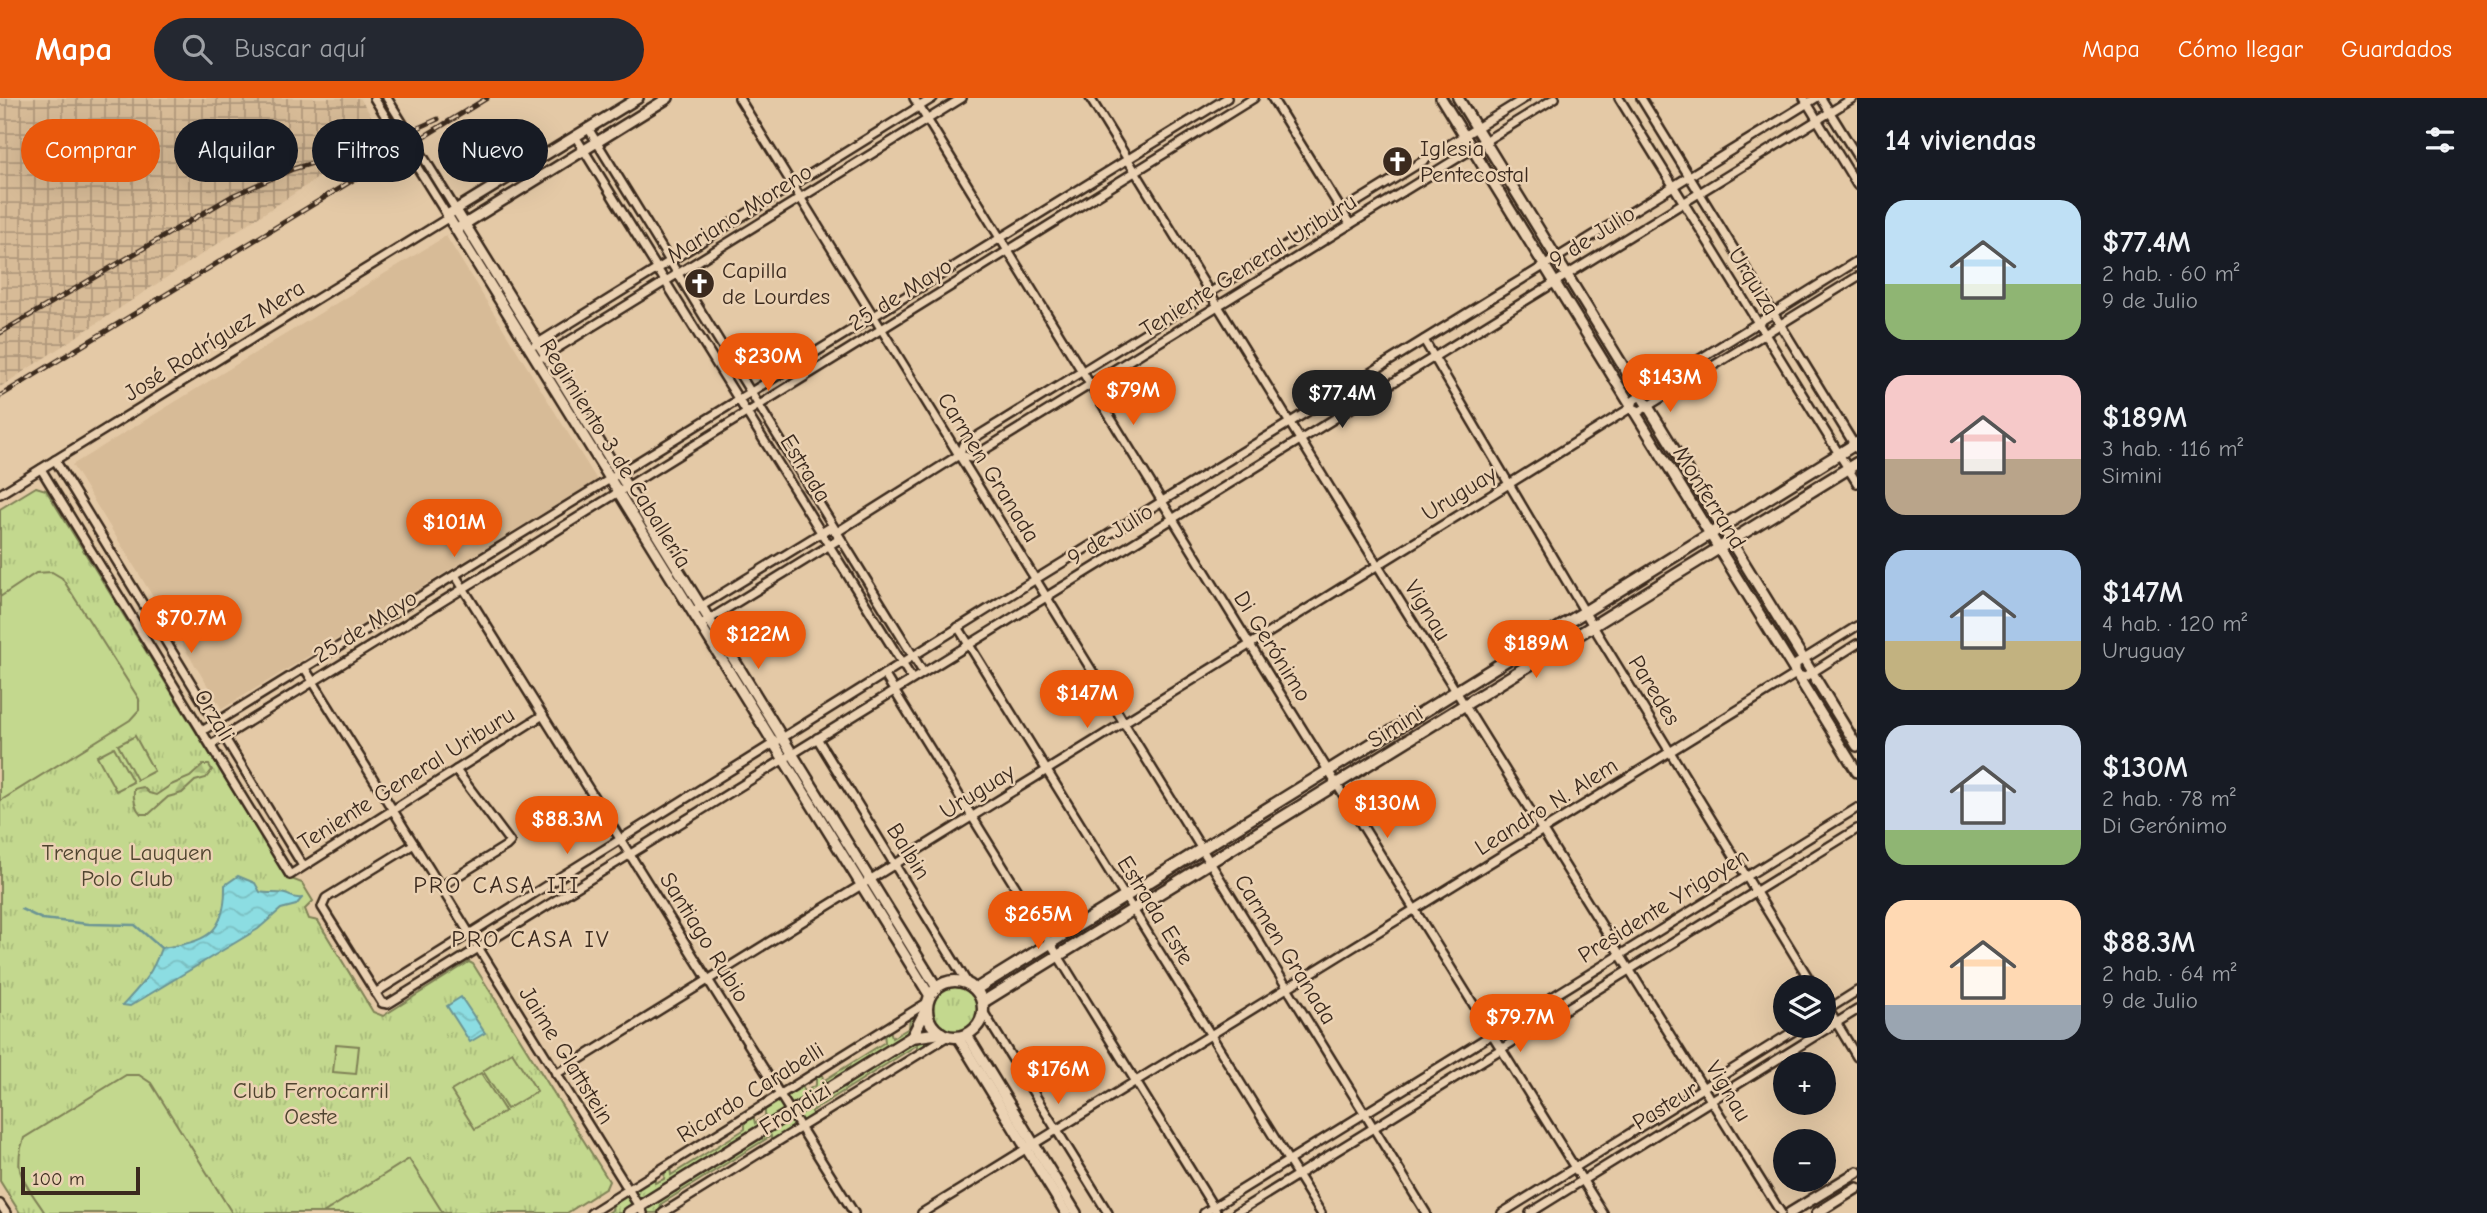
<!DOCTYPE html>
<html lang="es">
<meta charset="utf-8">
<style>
:root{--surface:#171b24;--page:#242831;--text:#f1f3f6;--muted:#9ea1a6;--accent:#ea580c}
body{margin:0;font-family:"Comic Neue",sans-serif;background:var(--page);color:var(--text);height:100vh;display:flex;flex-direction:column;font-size:26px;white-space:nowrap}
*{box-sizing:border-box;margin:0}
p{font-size:23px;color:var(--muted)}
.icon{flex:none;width:38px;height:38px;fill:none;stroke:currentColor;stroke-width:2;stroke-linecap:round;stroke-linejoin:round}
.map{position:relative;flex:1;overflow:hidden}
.details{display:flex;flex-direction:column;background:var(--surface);width:630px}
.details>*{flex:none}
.banner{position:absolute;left:21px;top:21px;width:665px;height:63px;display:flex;gap:14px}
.tools{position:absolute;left:1773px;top:877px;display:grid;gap:14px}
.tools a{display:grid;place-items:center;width:63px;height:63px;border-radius:50%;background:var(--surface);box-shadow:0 7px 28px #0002;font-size:35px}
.scale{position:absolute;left:21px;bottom:18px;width:119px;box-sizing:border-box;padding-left:7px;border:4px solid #3b2a1e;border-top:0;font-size:19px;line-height:24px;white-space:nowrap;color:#3b2a1e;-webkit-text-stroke:5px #ebd2b3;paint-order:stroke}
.price{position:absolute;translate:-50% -60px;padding:0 16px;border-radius:24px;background:var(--accent);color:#fff;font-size:23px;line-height:46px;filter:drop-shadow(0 2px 4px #0008)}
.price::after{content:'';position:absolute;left:50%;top:42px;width:21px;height:16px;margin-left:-10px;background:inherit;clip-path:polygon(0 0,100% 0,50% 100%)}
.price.active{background:#222;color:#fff}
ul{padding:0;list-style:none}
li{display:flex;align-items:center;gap:21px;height:175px;padding:0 28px}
li span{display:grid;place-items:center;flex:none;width:196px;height:140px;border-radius:21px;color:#555}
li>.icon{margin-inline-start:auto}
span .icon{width:84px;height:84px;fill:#fffc;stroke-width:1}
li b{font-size:30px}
h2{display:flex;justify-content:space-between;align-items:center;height:84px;padding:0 28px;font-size:30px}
.pill{padding:0 24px;border-radius:32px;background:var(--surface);box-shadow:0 7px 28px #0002;font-size:24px;line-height:63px}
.pill.active{background:var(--accent);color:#fff}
header{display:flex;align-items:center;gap:42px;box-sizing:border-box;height:98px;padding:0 35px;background:var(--accent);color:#fff}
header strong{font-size:33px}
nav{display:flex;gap:38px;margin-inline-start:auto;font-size:24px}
.search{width:490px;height:63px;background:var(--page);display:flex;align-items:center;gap:18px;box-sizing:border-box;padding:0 24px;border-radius:38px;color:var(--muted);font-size:26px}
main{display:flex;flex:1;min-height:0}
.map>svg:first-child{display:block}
.built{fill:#d7bb97}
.industrial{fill:url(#industrial-grid)}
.grass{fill:url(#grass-tufts);stroke:#7f8156;stroke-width:2}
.forest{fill:url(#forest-firs);stroke:#7f8156;stroke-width:2}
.pitch{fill:#c3d88e;stroke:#7f8156;stroke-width:2}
.water{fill:url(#water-waves);stroke:#6c9594;stroke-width:2}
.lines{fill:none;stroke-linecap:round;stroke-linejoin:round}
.stream{stroke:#6c9594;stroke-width:2.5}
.minor-casing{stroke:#3b2a1e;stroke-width:12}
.tertiary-casing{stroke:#3b2a1e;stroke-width:14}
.secondary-casing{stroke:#3b2a1e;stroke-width:15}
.minor{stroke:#ebd2b3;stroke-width:7}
.tertiary{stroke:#ebd2b3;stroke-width:9}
.secondary{stroke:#ebd2b3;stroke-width:10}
.rail-casing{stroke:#3b2a1e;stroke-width:5}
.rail{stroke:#ebd2b3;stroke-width:2.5;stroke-dasharray:8;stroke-linecap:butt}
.labels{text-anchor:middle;stroke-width:5;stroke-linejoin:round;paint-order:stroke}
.poi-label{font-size:23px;fill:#3b2a1e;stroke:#ebd2b3;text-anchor:start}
.street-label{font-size:23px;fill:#3b2a1e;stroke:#ebd2b3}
.park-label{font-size:23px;fill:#4f442f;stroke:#ebd2b3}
.neighbourhood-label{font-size:24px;letter-spacing:2px;fill:#3b2a1e;stroke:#ebd2b3}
</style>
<header>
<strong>Mapa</strong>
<div class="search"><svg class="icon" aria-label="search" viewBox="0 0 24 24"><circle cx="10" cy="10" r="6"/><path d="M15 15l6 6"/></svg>Buscar aquí</div>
<nav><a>Mapa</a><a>Cómo llegar</a><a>Guardados</a></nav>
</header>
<main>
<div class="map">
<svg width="1857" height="1115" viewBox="0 0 1857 1115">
<defs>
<pattern id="industrial-grid" width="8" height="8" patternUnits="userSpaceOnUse" patternTransform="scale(1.75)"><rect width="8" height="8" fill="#d7bb97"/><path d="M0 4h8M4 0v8" fill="none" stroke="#b0987b"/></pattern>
<pattern id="grass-tufts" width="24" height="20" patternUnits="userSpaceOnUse" patternTransform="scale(1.75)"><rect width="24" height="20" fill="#c3d88e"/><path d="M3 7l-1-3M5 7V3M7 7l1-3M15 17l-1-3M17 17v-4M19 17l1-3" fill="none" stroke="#a8ba7a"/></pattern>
<pattern id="forest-firs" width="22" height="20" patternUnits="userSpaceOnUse" patternTransform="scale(1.75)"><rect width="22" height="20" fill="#c3d88e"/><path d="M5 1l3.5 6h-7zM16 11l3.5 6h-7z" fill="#a8ba7a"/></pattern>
<pattern id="water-waves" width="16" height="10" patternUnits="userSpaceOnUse" patternTransform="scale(1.75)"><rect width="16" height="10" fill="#8cdde2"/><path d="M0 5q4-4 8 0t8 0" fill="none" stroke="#7abec1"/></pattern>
</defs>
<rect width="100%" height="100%" fill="#e4c9a6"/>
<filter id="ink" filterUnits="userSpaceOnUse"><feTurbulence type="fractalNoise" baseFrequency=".0143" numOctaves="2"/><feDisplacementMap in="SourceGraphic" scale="14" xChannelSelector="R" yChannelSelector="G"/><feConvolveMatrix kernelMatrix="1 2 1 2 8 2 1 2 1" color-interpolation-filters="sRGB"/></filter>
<g filter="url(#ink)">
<path class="built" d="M446 138 597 382 222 611 72 367Z"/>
<path class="industrial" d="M0 0H360L383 37 0 289Z"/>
<g class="grass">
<path d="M36 389 46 392 286 779 302 785 313 803 305 811 309 821 318 823 373 914 383 918 469 864 473 866 609 1083 606 1090 567 1115H20L0 1083V411Z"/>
<circle cx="955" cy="911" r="24"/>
<path d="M915 916 918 917 910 936 622 1115H608L612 1112 613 1105 655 1078V1085L664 1081 665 1072 670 1069 671 1077 745 1031V1022L753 1017 755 1025 765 1018V1010L802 986 804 994 816 987V978L822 974 823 983 885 944 884 935 890 931 892 940 909 930 910 919Z"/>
<path d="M929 939 932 944 917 955V947L812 1013V1020L771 1045V1038L661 1106V1113L659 1115H635L914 942Z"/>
</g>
<path class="forest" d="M203 667H209L212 672 206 680 195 683 182 695 168 699 149 716H141C134 709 133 701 134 691L143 689 149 695 156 697 171 687 190 679Z"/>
<g class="pitch">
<path d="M52 474 62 480 139 601V612L130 622 0 703V499L36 475Z"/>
<path d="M135 638 154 673 137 682 118 647Z"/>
<path d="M114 649 133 684 116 693 97 658Z"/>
<path d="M336 946 359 948 356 976 333 974Z"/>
<path d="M512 954 537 993 507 1011 483 973Z"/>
<path d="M481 975 505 1013 475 1031 451 993Z"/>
<path d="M126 977H139L151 985 232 1115H45C26 1085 11 1076 24 1040Z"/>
<path d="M409 1061 443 1115H323Z"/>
</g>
<g class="water">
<path d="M238 778 255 785 260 794C268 796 277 794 285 796 292 798 293 801 302 800L296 807 281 811 258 831 130 908 123 907C141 887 152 877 161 850 205 844 226 837 225 787Z"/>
<path d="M461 899 485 935 470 944 447 908Z"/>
</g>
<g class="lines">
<path class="stream" d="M21 811 42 821 89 826 135 827 161 850"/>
<defs>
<g id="minor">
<path d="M374 0 447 117"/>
<path d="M387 0 456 112"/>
<path d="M739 0 1426 1115"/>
<path d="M914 0 1270 579 1603 1115"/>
<path d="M1090 0 1378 468 1781 1115"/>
<path d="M1272 0 1350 126"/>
<path d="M1619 0 1857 385"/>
<path d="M1641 0 1857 351"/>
<path d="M1804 0 1857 87"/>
<path d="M1821 0 1857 58"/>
<path d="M588 30 923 574"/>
<path d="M575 38 912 581"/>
<path d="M1424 242 1593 528 1814 889"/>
<path d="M535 247 933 0"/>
<path d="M543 259 962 0"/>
<path d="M1633 310 1640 313 1857 179"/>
<path d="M960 357 971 360 1555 0"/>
<path d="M55 362 303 768"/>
<path d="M41 371 290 777 543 617"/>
<path d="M0 396 448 120"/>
<path d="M837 434 959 357 963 347 1525 0"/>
<path d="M455 477 854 1115"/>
<path d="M692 514 829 430 836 434"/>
<path d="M700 527 838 442 837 435"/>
<path d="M958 529 1321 1115"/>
<path d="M304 569 643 1115"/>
<path d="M1796 575V566L1857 528"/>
<path d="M884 576 1217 1115"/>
<path d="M202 633 1227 0"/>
<path d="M817 640 968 886"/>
<path d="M211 647 1254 0"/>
<path d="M414 746 326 800 322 809 382 905 388 906 1853 0"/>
<path d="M440 789 506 748 510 744 456 672"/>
<path d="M375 895 1036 481 1816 0"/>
<path d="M1824 904 1857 959"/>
<path d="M1824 914 1857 893"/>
<path d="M984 915 1108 1115"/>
<path d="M556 976 1509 386 1632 309 1634 302 1857 163"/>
<path d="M0 1106 6 1115"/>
<path d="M591 1115 928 904"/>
<path d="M663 1115 948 938"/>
<path d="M922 1115 1796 576 1805 579 1857 546"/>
<path d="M1204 1115 1857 710"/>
<path d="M1236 1115 1857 731"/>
<path d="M1502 1115 1802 928"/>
<path d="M1530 1115 1857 912"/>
</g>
<g id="tertiary">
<path d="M638 0 447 117 930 898"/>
<path d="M1441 0 1857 674"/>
<path d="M1458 0 1857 648"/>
<path d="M456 112 937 890"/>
<path d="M460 129 668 0"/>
<path d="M967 937 1076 1115"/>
<path d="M958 939 1066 1115"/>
<path d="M1790 1115 1857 1074"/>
<path d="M1817 1115 1857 1090"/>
</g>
<g id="secondary">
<circle cx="955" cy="911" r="28"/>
<path d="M976 891 1857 345"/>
<path d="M983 904 1857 365"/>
<path d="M912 939 926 912"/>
<path d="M629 1115 912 939 941 935"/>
</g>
</defs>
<use href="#minor" class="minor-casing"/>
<use href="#tertiary" class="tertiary-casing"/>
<use href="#secondary" class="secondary-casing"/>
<use href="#minor" class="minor"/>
<use href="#tertiary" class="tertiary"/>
<use href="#secondary" class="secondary"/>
<defs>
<g id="rail">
<path d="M0 235 234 97 293 71 398 39 438 21"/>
<path d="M0 298 487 0"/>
</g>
</defs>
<use href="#rail" class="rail-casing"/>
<use href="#rail" class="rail"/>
</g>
</g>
<defs>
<symbol id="church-disc" viewBox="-11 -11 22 22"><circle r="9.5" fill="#3b2a1e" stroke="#ebd2b3"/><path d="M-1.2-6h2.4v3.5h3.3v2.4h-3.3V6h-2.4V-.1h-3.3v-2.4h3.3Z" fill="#fff"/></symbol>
</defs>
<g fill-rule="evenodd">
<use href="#church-disc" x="1380" y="46" width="35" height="35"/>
<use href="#church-disc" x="682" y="168" width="35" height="35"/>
</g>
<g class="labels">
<g class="poi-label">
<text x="1420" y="58">Iglesia<tspan x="1420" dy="26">Pentecostal</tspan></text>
<text x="722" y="180">Capilla<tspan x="722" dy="26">de Lourdes</tspan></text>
</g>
<g class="street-label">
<text transform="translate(739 115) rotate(-32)" y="8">Mariano Moreno</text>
<text transform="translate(1592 138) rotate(-32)" y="8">9 de Julio</text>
<text transform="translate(1248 167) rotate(-32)" y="8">Teniente General Uriburu</text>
<text transform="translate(1754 183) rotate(58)" y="8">Urquiza</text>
<text transform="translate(900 196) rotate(-32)" y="8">25 de Mayo</text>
<text transform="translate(214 242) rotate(-32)" y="8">José Rodríguez Mera</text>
<text transform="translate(616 355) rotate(58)" y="8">Regimiento 3 de Caballería</text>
<text transform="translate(989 369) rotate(58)" y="8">Carmen Granada</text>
<text transform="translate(806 370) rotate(58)" y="8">Estrada</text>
<text transform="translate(1459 395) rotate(-32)" y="8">Uruguay</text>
<text transform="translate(1710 399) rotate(58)" y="8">Monferrand</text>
<text transform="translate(1110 436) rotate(-32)" y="8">9 de Julio</text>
<text transform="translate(1428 512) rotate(58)" y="8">Vignau</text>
<text transform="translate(365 528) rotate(-32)" y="8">25 de Mayo</text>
<text transform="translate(1273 548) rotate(58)" y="8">Di Gerónimo</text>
<text transform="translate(1655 592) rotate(58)" y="8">Paredes</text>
<text transform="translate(215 617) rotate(59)" y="8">Orzali</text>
<text transform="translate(1395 628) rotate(-32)" y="8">Simini</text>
<text transform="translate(406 680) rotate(-32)" y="8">Teniente General Uriburu</text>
<text transform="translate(977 693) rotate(-32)" y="8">Uruguay</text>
<text transform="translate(1546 708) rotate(-32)" y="8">Leandro N. Alem</text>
<text transform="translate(909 753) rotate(58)" y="8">Balbin</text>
<text transform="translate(1663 807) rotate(-32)" y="8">Presidente Yrigoyen</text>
<text transform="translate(1156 812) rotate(58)" y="8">Estrada Este</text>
<text transform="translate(705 839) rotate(58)" y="8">Santiago Rubio</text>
<text transform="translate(1286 851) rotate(58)" y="8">Carmen Granada</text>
<text transform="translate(567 957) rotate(58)" y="8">Jaime Glattstein</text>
<text transform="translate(1729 993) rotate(59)" y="8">Vignau</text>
<text transform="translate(750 994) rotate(-32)" y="8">Ricardo Carabelli</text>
<text transform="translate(1665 1007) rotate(-32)" y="8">Pasteur</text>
<text transform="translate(795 1010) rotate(-32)" y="8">Frondizi</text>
</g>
<g class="park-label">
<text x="127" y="762">Trenque Lauquen<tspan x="127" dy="26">Polo Club</tspan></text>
<text x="311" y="1000">Club Ferrocarril<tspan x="311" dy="26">Oeste</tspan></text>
</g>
<g class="neighbourhood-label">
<text x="497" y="795">PRO CASA III</text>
<text x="531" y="849">PRO CASA IV</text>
</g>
</g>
</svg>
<div class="tools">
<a><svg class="icon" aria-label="layers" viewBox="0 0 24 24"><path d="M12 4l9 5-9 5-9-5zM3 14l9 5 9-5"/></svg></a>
<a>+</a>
<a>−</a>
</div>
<div class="scale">100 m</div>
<b class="price" style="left:768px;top:295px">$230M</b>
<b class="price" style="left:1670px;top:316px">$143M</b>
<b class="price" style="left:1133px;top:329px">$79M</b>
<b class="price active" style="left:1342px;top:332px">$77.4M</b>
<b class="price" style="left:454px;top:461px">$101M</b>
<b class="price" style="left:191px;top:557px">$70.7M</b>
<b class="price" style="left:758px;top:573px">$122M</b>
<b class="price" style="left:1536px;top:582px">$189M</b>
<b class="price" style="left:1087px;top:632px">$147M</b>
<b class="price" style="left:1387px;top:742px">$130M</b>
<b class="price" style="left:567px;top:758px">$88.3M</b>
<b class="price" style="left:1038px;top:853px">$265M</b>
<b class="price" style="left:1520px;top:956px">$79.7M</b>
<b class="price" style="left:1058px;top:1008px">$176M</b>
<div class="banner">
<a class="pill active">Comprar</a>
<a class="pill">Alquilar</a>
<a class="pill">Filtros</a>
<a class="pill">Nuevo</a>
</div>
</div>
<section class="details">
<h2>14 viviendas<svg class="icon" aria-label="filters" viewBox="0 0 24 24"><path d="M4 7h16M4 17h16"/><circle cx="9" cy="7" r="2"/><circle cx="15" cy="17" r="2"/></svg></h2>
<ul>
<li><span style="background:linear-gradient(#bfe0f5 60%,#8fb573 0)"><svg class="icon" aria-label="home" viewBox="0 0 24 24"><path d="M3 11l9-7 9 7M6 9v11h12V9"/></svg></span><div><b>$77.4M</b><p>2 hab. · 60 m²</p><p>9 de Julio</p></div></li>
<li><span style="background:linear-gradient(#f6c9c9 60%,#b9a48a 0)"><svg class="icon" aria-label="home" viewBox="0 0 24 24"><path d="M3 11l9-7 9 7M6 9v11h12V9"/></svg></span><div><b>$189M</b><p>3 hab. · 116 m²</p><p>Simini</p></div></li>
<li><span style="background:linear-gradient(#a9c7e8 65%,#c2b280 0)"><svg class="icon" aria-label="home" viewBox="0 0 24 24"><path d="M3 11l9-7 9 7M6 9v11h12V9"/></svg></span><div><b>$147M</b><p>4 hab. · 120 m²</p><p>Uruguay</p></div></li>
<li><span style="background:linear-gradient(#c9d6e8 75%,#8fb573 0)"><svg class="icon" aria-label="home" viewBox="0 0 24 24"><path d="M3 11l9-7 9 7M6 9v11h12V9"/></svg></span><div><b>$130M</b><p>2 hab. · 78 m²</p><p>Di Gerónimo</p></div></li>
<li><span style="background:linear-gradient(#ffd9b3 75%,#9aa5b1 0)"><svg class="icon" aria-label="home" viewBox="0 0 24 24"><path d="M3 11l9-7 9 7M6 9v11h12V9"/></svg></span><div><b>$88.3M</b><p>2 hab. · 64 m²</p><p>9 de Julio</p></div></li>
</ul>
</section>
</main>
